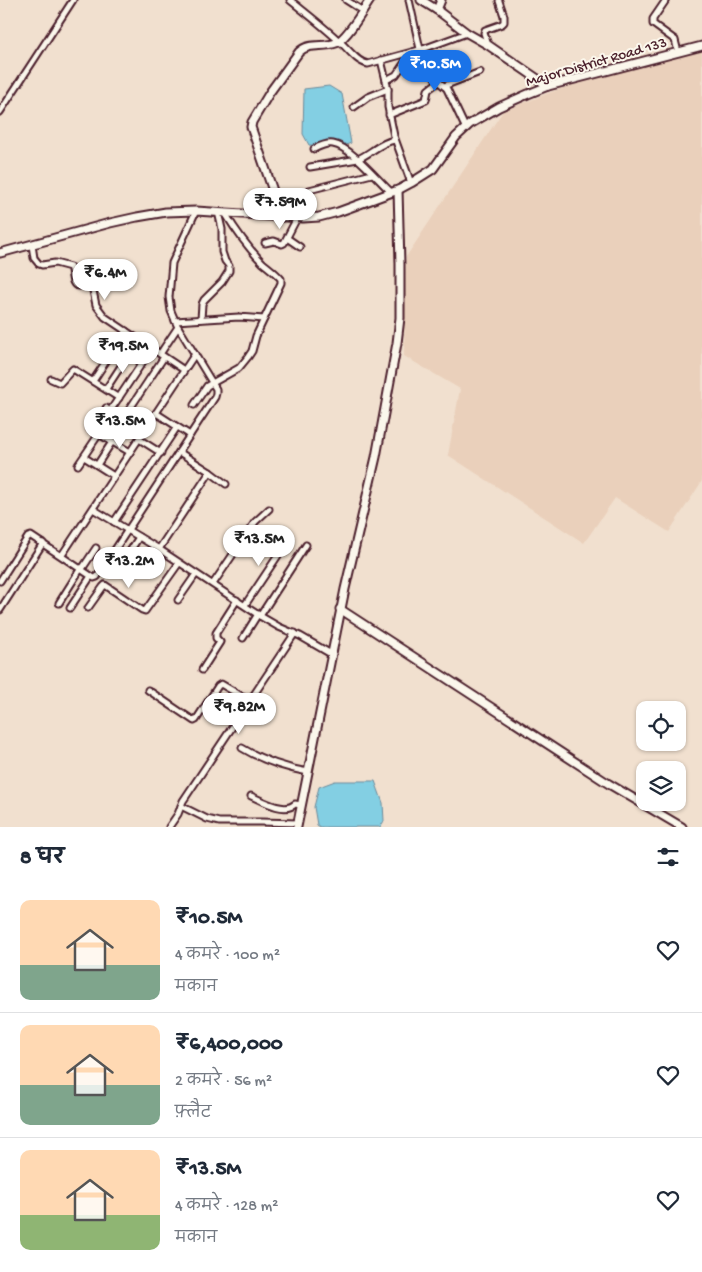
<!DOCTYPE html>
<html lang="hi">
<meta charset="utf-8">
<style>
:root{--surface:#fff;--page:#f2f2f3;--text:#1f2937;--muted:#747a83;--line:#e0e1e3;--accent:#1a73e8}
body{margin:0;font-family:"Gochi Hand","Playpen Sans Deva",sans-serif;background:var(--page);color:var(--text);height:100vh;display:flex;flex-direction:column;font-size:19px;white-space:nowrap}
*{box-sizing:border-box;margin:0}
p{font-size:16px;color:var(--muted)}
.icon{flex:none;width:28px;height:28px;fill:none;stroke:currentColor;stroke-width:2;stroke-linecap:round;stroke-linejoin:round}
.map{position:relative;height:827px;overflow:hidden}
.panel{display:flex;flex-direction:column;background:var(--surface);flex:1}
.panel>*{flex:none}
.buttons{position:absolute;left:636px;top:701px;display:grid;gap:10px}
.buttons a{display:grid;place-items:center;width:50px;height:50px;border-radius:10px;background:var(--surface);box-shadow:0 1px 4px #0004;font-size:25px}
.price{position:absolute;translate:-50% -42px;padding:0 11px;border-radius:18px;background:#fff;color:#222;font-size:16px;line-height:32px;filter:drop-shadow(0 1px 2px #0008)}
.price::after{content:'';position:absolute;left:50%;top:30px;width:15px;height:11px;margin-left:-8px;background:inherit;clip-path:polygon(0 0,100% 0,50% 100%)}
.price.active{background:var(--accent);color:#fff}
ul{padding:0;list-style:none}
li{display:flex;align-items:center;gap:15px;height:125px;padding:0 20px}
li+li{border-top:1px solid var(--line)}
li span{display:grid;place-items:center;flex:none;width:140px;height:100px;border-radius:10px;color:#555}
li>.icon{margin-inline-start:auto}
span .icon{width:60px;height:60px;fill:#fffc;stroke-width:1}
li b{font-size:21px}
h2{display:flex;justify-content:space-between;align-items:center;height:60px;padding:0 20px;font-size:21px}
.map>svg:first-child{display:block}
.built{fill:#ead0bb}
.water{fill:#83cfe3;stroke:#6c8999}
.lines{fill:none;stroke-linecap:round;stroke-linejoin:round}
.street-casing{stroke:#4a1f2b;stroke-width:9}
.secondary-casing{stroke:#4a1f2b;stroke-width:11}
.street{stroke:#fbf7ec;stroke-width:5}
.secondary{stroke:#fbf7ec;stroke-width:7}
.labels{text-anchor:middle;stroke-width:4;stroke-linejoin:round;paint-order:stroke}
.street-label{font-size:15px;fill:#4a1f2b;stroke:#fbf7ec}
</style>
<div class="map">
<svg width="702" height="827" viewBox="0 0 702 827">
<rect width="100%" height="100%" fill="#f1e0cf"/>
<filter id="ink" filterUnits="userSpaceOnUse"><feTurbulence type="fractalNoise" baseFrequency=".02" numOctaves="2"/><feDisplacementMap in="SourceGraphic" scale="10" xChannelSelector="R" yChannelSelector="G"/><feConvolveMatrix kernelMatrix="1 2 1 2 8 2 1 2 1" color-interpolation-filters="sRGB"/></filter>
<g filter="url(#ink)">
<path class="built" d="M702 46V481L669 532 615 498 584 543 448 455 460 389 404 356 406 257 503 111 554 91Z"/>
<g class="water">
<path d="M329 86 342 94 351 143 341 147 309 145 303 134 304 89Z"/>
<path d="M335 781H375L383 803 384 821 380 827H320L317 825 314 807 319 787Z"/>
</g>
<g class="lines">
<defs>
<g id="street">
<path d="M290 0C306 13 323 26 338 40 347 47 356 62 368 64L423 49 467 33"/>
<path d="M346 0 363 11"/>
<path d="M409 0 420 49"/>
<path d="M666 0 653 19V24L675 40 678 52"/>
<path d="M488 45 484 33 485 30 502 24 504 22V16L499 1"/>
<path d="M423 49C427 59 430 72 437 80 440 84 444 85 447 89L465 127"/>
<path d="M433 74 446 69"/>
<path d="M386 80 396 75 412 52"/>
<path d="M444 86 480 72"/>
<path d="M388 89V107L394 136 411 183"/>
<path d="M354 107 368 97 388 89 381 60"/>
<path d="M0 112 73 0"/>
<path d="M389 115 426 100 428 90 438 82"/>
<path d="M314 149C320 146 327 143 333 144 351 147 377 179 391 192"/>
<path d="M310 167 358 159C371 153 381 142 395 140"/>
<path d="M309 190 372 174"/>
<path d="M287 238 300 247"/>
<path d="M265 243 274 241 282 244 284 243 297 218"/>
<path d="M32 245 34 258 39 264 42 265 55 263 70 267C73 273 70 286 79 286 82 286 85 284 88 284L92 286 96 305 105 317 184 370"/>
<path d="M201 319 202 304 204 300 222 282 229 271V266L225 261 222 252V229L218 212"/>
<path d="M175 321 239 317 264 319"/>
<path d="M160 354 178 327"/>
<path d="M51 379 60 383 73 369 119 398"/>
<path d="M93 381 126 331"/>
<path d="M106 389 138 340"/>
<path d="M194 405 207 386 239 368 248 357 252 351 256 336 281 283V279C276 273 269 268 263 263 248 248 236 231 225 213"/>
<path d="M106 408 143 432"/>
<path d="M110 411 152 348"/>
<path d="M123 419 164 357"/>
<path d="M90 429 130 452"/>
<path d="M190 435 215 397 216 393V389L177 325 171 311 169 297 172 263 196 211"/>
<path d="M139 439 161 453"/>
<path d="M179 452 210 472 226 484"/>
<path d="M84 457 114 476"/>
<path d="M78 465 99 434"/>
<path d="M97 465 112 442"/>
<path d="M93 509 159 549 260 616 279 627 300 636 331 654"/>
<path d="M114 522 177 427"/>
<path d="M159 549 210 472"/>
<path d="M62 555 195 354"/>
<path d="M82 569 96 548"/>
<path d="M118 570 139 537"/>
<path d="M0 581 28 537 31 536 94 578 97 577 190 435 156 413"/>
<path d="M213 584 255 522 269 509"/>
<path d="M178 600 196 574"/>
<path d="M59 603 81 568"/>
<path d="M245 605 289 539"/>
<path d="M70 608 91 576"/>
<path d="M88 608 103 587 105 585 142 610 145 611 179 563"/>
<path d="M0 610 43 543"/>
<path d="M260 616 306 545"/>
<path d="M243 638 258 614"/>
<path d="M202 670 220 642 216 638V633L237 600"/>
<path d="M148 690 194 721 196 720 218 686 221 684 250 701"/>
<path d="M242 748C262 760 285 768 308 772"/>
<path d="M251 796C262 801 285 814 295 804L301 805"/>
<path d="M181 806 207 819 219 822H261L298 823"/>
<path d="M169 827 178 814 183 801 295 633"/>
</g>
<g id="secondary">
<path d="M421 0 437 10 467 33 488 45 548 86"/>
<path d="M437 10 441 0"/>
<path d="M282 217 251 127 252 122 270 92 299 52C309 42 324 48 336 43 347 38 363 11 370 0"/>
<path d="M0 253 110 223 137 217 166 212 196 211 303 218 319 217 338 212 398 190 411 183 433 169 456 137 470 124 499 107 528 94 548 86 702 46"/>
<path d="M340 609 609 784 682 827"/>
<path d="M297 827 345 589 376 457 397 343 400 318V264L398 190"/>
</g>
</defs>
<use href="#street" class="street-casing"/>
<use href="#secondary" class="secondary-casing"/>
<use href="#street" class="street"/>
<use href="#secondary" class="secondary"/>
</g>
</g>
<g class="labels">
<g class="street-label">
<text transform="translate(596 61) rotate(-16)" y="5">Major District Road 133</text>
</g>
</g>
</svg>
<div class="buttons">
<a><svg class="icon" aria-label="locate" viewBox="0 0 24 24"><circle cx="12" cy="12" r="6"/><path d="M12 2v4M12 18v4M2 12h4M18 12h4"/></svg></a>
<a><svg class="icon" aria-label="layers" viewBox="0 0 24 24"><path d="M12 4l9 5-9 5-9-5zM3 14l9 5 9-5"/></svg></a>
</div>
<b class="price active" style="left:435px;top:92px">₹10.5M</b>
<b class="price" style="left:280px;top:230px">₹7.59M</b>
<b class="price" style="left:105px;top:301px">₹6.4M</b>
<b class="price" style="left:123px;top:374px">₹19.5M</b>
<b class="price" style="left:120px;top:449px">₹13.5M</b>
<b class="price" style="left:259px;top:567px">₹13.5M</b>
<b class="price" style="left:129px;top:589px">₹13.2M</b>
<b class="price" style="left:239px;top:735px">₹9.82M</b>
</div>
<section class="panel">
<h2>8 घर<svg class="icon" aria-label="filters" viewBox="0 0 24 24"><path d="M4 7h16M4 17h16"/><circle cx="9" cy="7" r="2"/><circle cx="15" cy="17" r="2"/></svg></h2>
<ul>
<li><span style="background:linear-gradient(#ffd9b3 65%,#7fa58c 0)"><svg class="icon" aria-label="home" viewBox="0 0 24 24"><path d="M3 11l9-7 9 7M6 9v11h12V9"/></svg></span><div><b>₹10.5M</b><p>4 कमरे · 100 m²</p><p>मकान</p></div><svg class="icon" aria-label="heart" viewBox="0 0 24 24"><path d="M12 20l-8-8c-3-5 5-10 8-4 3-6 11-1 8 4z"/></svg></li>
<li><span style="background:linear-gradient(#ffd9b3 60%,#7fa58c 0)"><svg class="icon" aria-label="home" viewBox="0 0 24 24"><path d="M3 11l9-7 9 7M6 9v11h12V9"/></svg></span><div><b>₹6,400,000</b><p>2 कमरे · 56 m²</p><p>फ़्लैट</p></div><svg class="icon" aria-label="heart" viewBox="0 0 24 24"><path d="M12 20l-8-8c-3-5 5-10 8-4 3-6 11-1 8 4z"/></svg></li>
<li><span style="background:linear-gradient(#ffd9b3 65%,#8fb573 0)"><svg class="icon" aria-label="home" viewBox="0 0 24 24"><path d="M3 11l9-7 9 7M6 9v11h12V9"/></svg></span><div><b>₹13.5M</b><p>4 कमरे · 128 m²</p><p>मकान</p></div><svg class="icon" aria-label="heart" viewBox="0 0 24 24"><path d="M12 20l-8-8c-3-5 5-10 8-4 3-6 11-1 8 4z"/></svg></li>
</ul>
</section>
